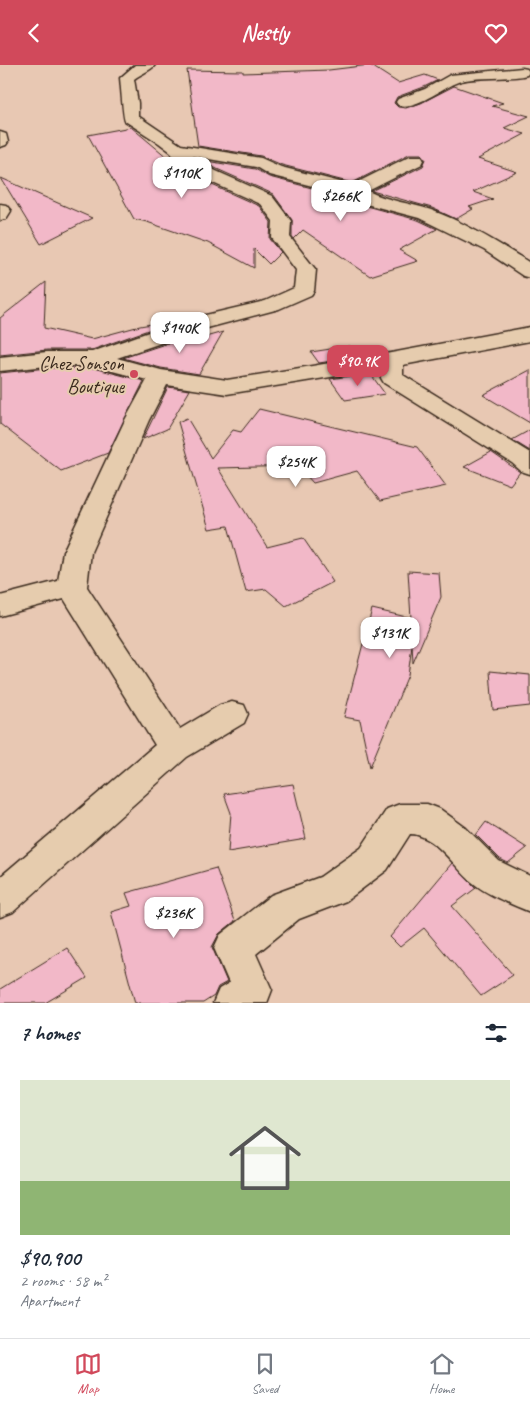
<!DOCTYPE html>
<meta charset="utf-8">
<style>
:root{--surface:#fff;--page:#f2f2f3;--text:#1f2937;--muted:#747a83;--line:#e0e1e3;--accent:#d1495b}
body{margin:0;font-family:Caveat,sans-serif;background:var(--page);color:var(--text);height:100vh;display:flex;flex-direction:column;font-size:19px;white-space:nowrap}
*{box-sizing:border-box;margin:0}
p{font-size:16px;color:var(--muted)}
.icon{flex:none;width:28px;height:28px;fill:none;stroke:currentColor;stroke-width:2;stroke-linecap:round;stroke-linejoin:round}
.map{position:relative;height:938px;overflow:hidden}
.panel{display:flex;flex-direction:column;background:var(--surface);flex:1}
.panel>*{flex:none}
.price{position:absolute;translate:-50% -42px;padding:0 11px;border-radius:10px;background:#fff;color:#222;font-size:16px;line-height:32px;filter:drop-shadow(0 1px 2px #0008)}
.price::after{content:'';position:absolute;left:50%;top:30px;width:15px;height:11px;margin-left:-8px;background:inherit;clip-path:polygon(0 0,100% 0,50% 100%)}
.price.current{background:var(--accent);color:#fff}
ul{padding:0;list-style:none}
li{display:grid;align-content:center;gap:10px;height:265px;padding:0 20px}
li+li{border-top:1px solid var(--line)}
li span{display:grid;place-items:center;height:155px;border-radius:0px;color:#555}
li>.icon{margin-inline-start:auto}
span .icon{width:90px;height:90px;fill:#fffc;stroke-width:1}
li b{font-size:21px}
h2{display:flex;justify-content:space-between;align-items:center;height:60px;padding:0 20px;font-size:21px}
header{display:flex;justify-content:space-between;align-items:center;height:65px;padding:0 20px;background:var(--accent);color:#fff;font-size:22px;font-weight:700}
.tab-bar{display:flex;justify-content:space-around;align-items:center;height:70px;border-top:1px solid var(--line);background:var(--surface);font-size:14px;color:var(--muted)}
.tab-bar a{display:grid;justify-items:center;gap:2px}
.tab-bar .current{color:var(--accent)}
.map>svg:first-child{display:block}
.building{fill:#f2b8c8;stroke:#3b2a1e}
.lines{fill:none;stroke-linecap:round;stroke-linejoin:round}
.street-casing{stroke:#3b2a1e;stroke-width:3}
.street{fill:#e6ccae;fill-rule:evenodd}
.poi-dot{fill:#d1495b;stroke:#e6ccae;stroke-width:2}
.labels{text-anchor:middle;stroke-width:4;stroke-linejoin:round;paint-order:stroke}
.poi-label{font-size:20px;fill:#3b2a1e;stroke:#e6ccae;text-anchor:end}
</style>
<header><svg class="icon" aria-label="back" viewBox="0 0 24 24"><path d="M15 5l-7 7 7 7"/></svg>Nestly<svg class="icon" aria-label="heart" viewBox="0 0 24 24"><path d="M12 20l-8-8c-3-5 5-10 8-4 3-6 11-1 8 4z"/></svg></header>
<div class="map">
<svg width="530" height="938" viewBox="0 0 530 938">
<rect width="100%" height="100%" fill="#e8c8b3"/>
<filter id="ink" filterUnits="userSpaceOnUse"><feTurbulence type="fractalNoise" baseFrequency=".02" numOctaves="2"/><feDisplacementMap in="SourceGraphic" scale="10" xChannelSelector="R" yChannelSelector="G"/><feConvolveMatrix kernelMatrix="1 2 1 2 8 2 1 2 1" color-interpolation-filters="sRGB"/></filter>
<g filter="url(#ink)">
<g class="building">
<path d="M370 0 398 18 425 10 438 15 424 22 397 32 394 38 398 42 406 43 421 38 454 21 503 38 492 41 529 51 504 63 525 69 478 94 517 107 473 127 493 134 469 142 473 144 456 154 432 143 372 126 423 101 426 94 422 89H409L352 118 282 100 261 91 198 81 187 5 243 6V8L329 5Z"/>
<path d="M131 62 204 123 203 116 259 141 271 157 270 174 281 187 269 199 254 184V203L208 178 147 157 134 154 88 70Z"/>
<path d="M200 95 255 104 269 112 347 132 366 141 418 155 437 164 399 185 418 196 370 211 303 165 294 174 292 171V155L273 129 217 104Z"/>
<path d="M1 113 92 153 41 179Z"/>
<path d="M46 217 44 263 92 274 140 261 179 254 92 285H47L0 290V253Z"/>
<path d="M204 266 195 275 223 267 199 309 161 303 123 293Z"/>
<path d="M350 281 358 292 319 298 311 287Z"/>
<path d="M47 303H93L144 316 108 388 61 406 0 359V308Z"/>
<path d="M530 305V358L483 330Z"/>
<path d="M370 308 385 329 345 335 330 314Z"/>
<path d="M168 322 190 325 167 364 143 374Z"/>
<path d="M259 344 417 382 446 421 380 436 357 406 313 418 298 401 218 403 267 482 303 473 333 517 286 541 266 524 246 527 228 461 209 464 178 357 187 353 211 393 233 365 241 367Z"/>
<path d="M530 365V386L512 375Z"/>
<path d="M491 387 520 407 510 420 464 402Z"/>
<path d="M408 506 439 508 441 532 413 598 412 581 408 610 370 702 360 655 344 652 372 544 411 553Z"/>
<path d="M490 606 530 610V641L493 645Z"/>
<path d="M293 719 306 774 228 787 231 748 224 729Z"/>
<path d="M486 757 527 783 508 798 500 794 476 770Z"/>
<path d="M452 798 476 823 452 841 513 910 481 931 424 863 400 882 390 872Z"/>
<path d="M216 803 235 856 219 869 212 882 227 917 218 922 214 931 203 938H135L111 847 131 841 126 828Z"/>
<path d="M67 883 87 913 45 938H0V924Z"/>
</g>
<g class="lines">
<defs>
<g id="street">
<path d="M135 0H155C152 5 140 9 134 14L138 38V51L181 80 261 93 281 102 352 120 410 91H422L424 95 422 99 368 126C388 136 410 138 431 145 464 157 500 179 530 198V213L523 211 484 185 419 153 366 139 348 130 269 110 256 102 191 91 216 106 272 131 291 156 290 172 316 205 314 226 311 230 279 244 196 266 117 293 161 305 227 315 391 288 530 262V276L403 300V310L530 388V409L521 406 512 398 384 318 381 313 380 304 227 329 167 320 149 355 91 487 87 522 180 664 220 640 232 637 244 640 248 649 244 658 187 692 13 847 0 852V812L155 680 64 534 0 551V531L58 516 63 487 125 355 147 315 93 301H47L0 306V292L47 287H92L180 256 265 236 294 223 296 205 272 173 273 156 260 139 204 114 178 98 171 87 159 78 125 56C123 53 121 21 120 13Z"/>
<path d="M522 3 527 4 529 7 527 10C507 15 476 11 458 17 441 23 417 45 398 40L396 37 398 34 425 24 450 10Z"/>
<path d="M0 67 6 69 8 77 6 80 0 82Z"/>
<path d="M0 139 6 140 11 146 6 154 0 155Z"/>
<path d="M400 739H427L440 744 466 763 499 796 530 811V847C513 840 485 829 472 817 454 802 435 769 410 769L387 805 346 836 299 854 256 889 272 925 267 938H213L219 924 229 918 214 883 220 870 271 830 320 812 361 783 387 744Z"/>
</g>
</defs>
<use href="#street" class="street-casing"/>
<use href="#street" class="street"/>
</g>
</g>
<circle class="poi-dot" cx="134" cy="309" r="5"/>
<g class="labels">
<g class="poi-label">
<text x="124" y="305">Chez Sonson<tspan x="124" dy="23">Boutique</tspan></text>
</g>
</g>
</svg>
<b class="price" style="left:182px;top:134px">$110K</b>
<b class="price" style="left:341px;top:157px">$266K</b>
<b class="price" style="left:180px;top:289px">$140K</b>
<b class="price current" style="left:358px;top:322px">$90.9K</b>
<b class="price" style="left:296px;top:423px">$254K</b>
<b class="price" style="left:390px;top:594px">$131K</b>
<b class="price" style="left:174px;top:874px">$236K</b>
</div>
<section class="panel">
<h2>7 homes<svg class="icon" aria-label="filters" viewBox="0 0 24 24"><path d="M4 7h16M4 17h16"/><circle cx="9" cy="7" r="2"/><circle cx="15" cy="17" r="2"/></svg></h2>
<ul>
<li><span style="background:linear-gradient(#dfe7d0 65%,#8fb573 0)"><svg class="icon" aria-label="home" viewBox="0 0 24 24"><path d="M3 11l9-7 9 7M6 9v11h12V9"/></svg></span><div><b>$90,900</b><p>2 rooms · 58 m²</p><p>Apartment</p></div></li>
</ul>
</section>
<nav class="tab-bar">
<a class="current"><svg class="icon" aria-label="map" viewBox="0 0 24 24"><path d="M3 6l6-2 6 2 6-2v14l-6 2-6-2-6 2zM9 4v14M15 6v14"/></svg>Map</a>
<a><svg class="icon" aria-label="saved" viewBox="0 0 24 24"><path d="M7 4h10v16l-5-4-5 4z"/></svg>Saved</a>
<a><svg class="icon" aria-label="home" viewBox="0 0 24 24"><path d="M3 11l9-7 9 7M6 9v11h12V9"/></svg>Home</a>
</nav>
